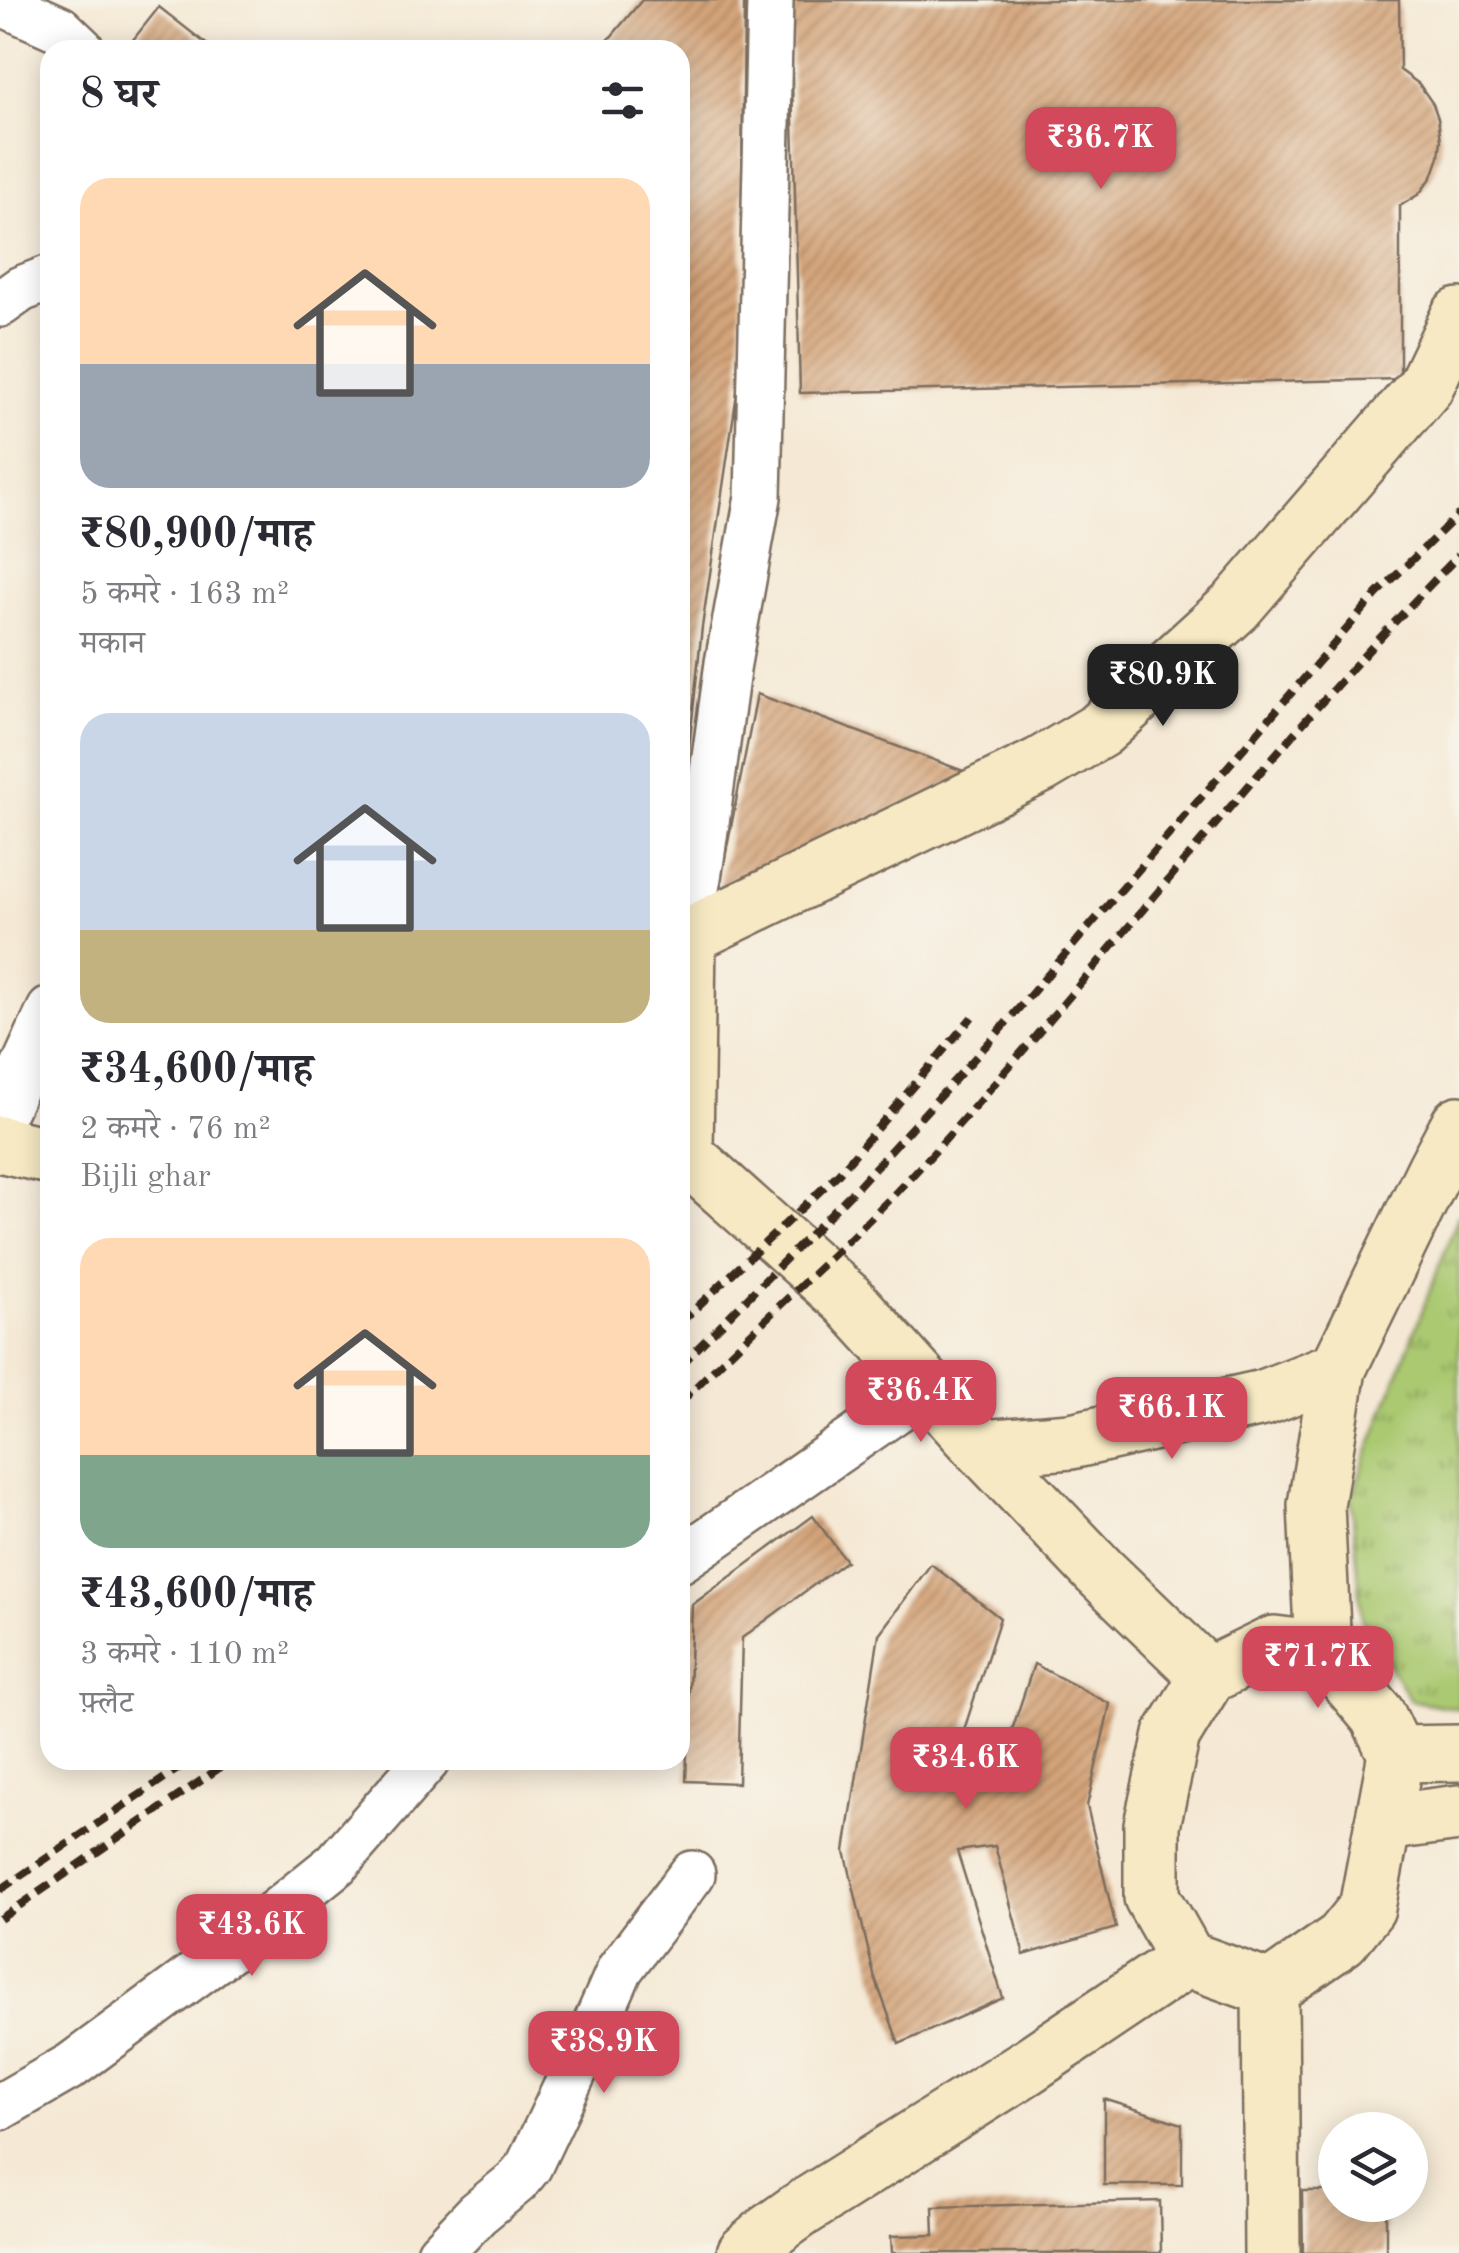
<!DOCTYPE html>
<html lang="hi">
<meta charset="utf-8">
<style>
:root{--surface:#fff;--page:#f2f2f3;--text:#2b2b33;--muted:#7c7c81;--accent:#d1495b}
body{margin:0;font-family:"Old Standard TT","Noto Serif Devanagari",serif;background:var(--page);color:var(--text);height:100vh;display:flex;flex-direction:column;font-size:38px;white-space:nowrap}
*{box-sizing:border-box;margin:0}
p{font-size:32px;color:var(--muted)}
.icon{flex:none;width:55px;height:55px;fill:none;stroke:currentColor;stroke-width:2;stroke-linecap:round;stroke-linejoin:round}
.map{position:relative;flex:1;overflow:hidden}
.details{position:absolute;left:40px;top:40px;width:650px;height:1730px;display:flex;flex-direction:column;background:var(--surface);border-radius:30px;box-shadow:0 5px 25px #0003}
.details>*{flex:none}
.fabs{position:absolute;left:1318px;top:2112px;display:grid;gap:20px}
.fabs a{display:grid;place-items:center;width:110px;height:110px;border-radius:50%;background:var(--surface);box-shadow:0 5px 25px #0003;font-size:50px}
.price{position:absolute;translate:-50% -85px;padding:0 22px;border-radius:20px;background:var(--accent);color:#fff;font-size:32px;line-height:65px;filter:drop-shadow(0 2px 5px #0008)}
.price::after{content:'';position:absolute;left:50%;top:60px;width:30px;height:22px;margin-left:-15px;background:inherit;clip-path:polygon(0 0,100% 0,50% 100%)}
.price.on{background:#222;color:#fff}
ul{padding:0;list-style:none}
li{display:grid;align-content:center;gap:20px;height:530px;padding:0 40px}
li span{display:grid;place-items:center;height:310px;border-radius:30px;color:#555}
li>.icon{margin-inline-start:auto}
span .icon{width:180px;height:180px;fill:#fffc;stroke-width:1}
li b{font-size:42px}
h2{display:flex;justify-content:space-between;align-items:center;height:120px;padding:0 40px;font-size:42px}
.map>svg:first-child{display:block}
.grass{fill:url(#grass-tufts);stroke:#727a48;stroke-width:2.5}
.building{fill:url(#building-hatch)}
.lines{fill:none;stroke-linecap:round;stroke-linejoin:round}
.street-casing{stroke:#7c6d5e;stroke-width:50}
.secondary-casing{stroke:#7c6d5e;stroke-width:60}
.street{stroke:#fff;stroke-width:45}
.secondary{stroke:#f6e9c3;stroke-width:55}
.rail{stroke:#3b2a1e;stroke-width:8;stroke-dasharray:15 8;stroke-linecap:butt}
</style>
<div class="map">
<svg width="1459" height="2253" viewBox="0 0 1459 2253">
<defs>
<pattern id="grass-tufts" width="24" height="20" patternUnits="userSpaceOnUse" patternTransform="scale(2.5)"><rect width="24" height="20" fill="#aac971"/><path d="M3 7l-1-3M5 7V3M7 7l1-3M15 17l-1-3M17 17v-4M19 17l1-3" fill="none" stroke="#8ca35c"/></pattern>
<pattern id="building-hatch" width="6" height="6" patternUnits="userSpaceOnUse" patternTransform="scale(2.5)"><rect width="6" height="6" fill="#d4a47a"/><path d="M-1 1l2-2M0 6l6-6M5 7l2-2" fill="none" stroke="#ad8663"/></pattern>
</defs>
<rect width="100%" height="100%" fill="#f7f3e8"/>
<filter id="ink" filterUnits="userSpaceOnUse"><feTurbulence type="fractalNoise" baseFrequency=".01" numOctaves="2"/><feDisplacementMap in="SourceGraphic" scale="20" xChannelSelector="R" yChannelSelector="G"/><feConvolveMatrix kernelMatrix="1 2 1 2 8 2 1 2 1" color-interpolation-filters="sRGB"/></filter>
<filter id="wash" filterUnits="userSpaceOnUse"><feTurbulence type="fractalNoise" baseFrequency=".0048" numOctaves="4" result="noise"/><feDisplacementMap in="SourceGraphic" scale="40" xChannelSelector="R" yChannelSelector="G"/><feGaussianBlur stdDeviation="2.25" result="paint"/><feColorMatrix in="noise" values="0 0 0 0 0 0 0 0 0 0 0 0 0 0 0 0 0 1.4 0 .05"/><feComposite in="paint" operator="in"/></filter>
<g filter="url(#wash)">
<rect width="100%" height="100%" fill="#f5e9d5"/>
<path class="grass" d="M1459 1214V1709L1410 1700 1362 1620 1351 1497Z"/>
<g id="blocks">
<g class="building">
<path d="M642 0H744L740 373 702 627 683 804H680V50H600Z"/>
<path d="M790 0H1399L1400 70 1419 84 1433 104 1438 118 1441 140 1439 157 1432 177 1419 194 1400 206V379L800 393Z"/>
<path d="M159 7 214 50H125Z"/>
<path d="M757 694 982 778 715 909Z"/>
<path d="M813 1516 846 1561 742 1638 738 1783 686 1781 692 1605Z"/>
<path d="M931 1564 1000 1618 956 1755 1001 1763 1034 1664 1110 1704 1087 1806 1116 1928 1024 1955 995 1846 957 1851 1003 1998 899 2044 874 1975 845 1851 879 1634Z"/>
<path d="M1104 2099 1182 2124V2185H1104Z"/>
<path d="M1302 2191H1335V2205H1386V2253H1303Z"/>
<path d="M1160 2201 1161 2253H892L891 2236 934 2235 933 2207Z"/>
</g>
</g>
</g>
<g filter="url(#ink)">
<use href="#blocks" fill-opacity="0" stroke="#7c6d5e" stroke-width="2.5"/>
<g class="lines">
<defs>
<g id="street">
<path d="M0 2 60 29 82 50"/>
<path d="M0 304 21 289 50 278"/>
<path d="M688 937 701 859 728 663 758 497 770 0"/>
<path d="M0 1120 50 1010"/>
<path d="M680 1560 928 1388"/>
<path d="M0 2107 71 2066 230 1949 336 1864 427 1760"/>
<path d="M440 2253 477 2214 516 2182 529 2166 592 2033 620 1969 692 1874"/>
</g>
<g id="secondary">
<path d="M680 940 1041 765 1100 730 1235 607 1425 387 1459 316"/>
<path d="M0 1144 50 1156"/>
<path d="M680 1150 848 1300 982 1448 1099 1571 1208 1676"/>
<path d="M685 1152 688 937"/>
<path d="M982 1448 1071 1441 1263 1398 1338 1369"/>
<path d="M1274 1644 1323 1650 1378 1716 1396 1754 1367 1908 1342 1939 1270 1989 1187 1959 1152 1897V1825L1172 1735 1208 1676Z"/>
<path d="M1323 1650 1316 1505 1338 1369 1435 1169 1459 1124"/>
<path d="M1396 1754 1459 1753"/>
<path d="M1383 1823 1459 1813"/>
<path d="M1270 1989 1272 2253"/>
<path d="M745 2253 769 2232 800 2210 1025 2068 1187 1959"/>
</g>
</defs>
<use href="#street" class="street-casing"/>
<use href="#secondary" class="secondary-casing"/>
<use href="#street" class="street"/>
<use href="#secondary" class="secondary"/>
<g class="rail">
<path d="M680 1323 838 1174 972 1017"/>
<path d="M680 1366 859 1185 993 1038 1377 594 1459 514"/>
<path d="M680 1403C766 1315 861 1234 944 1141 1117 947 1276 741 1459 555"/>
<path d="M0 1890 191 1760"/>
<path d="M0 1919 231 1760"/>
</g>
</g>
</g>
</svg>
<div class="fabs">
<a><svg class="icon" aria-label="layers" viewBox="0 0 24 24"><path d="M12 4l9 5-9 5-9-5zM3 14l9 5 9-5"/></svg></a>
</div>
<b class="price" style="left:1101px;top:192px">₹36.7K</b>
<b class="price on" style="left:1163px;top:729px">₹80.9K</b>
<b class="price" style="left:921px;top:1445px">₹36.4K</b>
<b class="price" style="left:1172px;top:1462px">₹66.1K</b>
<b class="price" style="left:1318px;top:1711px">₹71.7K</b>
<b class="price" style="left:966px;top:1812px">₹34.6K</b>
<b class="price" style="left:252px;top:1979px">₹43.6K</b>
<b class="price" style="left:604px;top:2096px">₹38.9K</b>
<section class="details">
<h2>8 घर<svg class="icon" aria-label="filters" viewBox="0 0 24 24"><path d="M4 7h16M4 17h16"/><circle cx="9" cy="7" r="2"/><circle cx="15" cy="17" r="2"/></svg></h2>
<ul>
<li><span style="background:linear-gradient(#ffd9b3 60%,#9aa5b1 0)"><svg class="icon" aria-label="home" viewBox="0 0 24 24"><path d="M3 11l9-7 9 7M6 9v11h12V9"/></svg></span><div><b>₹80,900/माह</b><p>5 कमरे · 163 m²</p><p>मकान</p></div></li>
<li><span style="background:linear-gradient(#c9d6e8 70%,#c2b280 0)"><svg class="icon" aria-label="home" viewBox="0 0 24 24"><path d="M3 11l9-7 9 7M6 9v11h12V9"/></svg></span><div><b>₹34,600/माह</b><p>2 कमरे · 76 m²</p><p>Bijli ghar</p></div></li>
<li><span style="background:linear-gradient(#ffd9b3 70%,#7fa58c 0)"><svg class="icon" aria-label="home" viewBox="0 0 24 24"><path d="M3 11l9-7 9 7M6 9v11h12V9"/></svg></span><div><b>₹43,600/माह</b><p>3 कमरे · 110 m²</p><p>फ़्लैट</p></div></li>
</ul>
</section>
</div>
